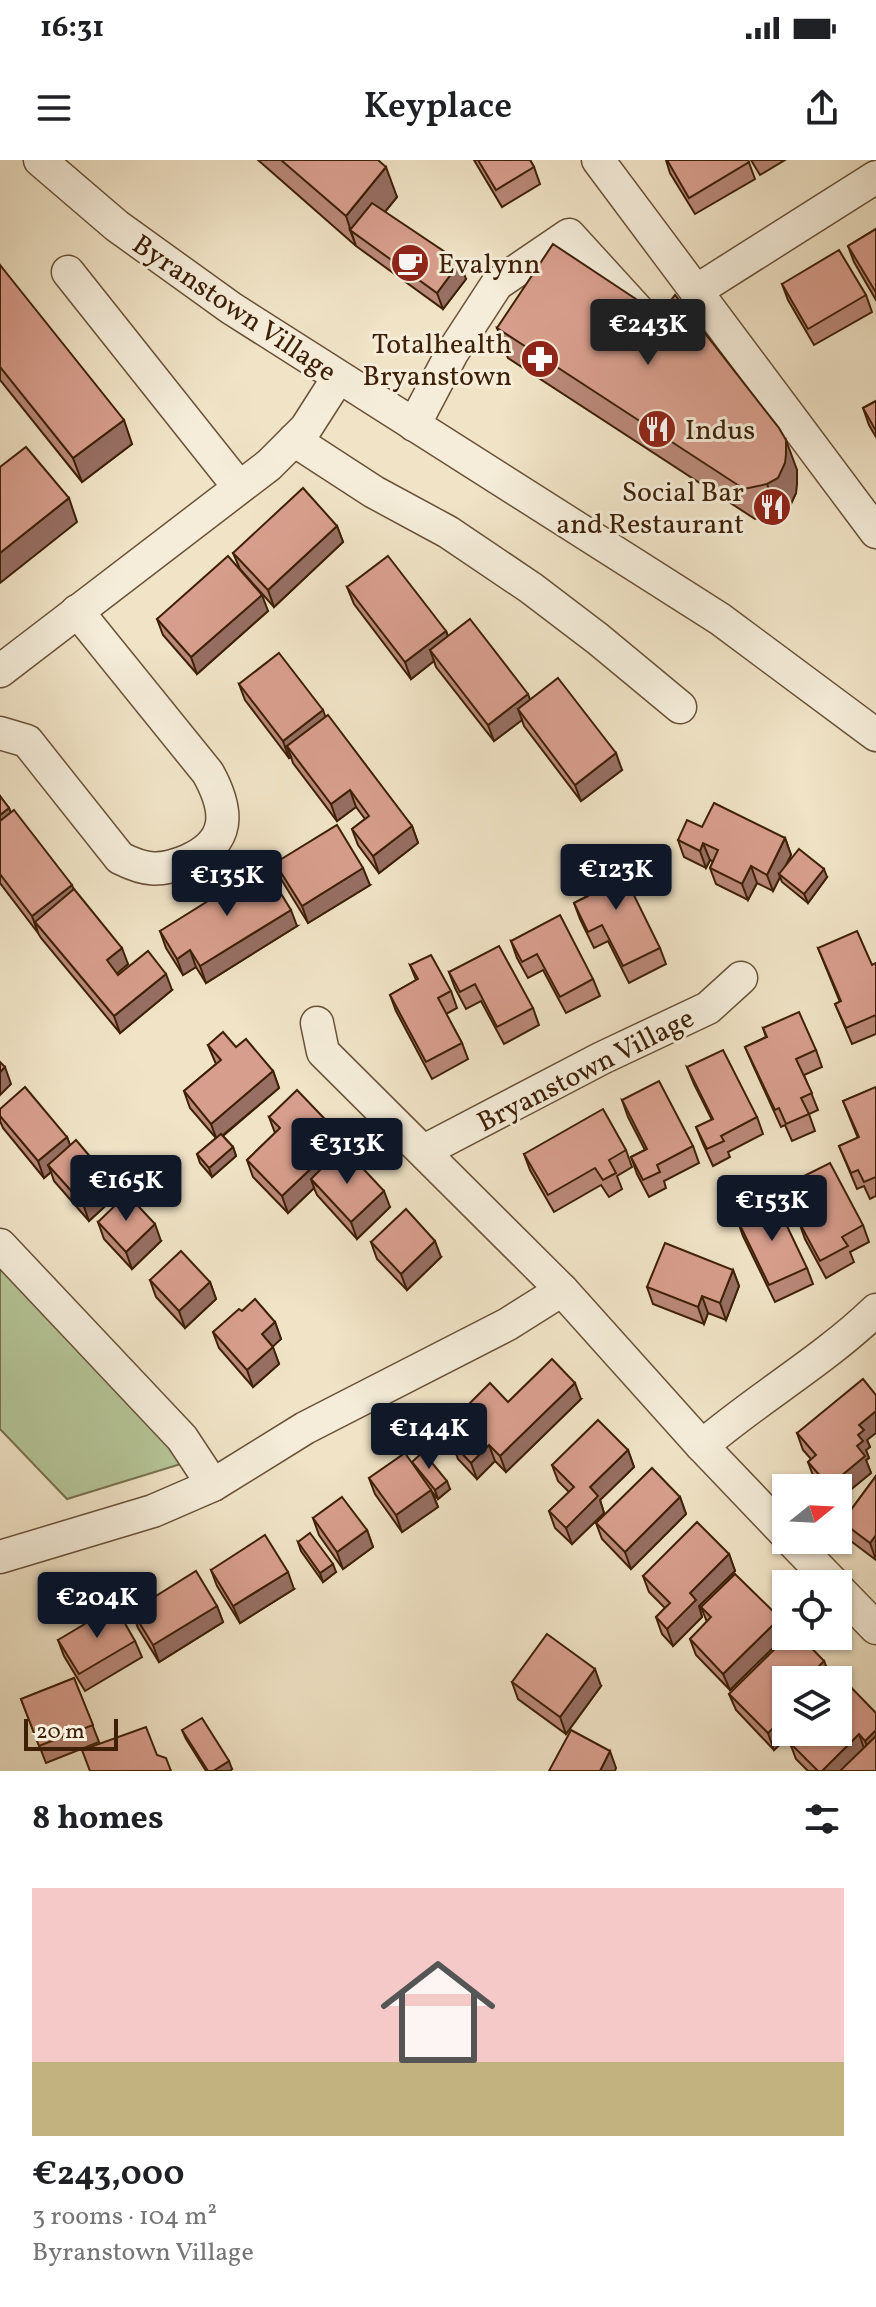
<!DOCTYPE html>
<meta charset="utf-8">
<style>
:root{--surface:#fff;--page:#f6f6f6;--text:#202124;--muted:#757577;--accent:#111827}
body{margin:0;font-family:Vollkorn,serif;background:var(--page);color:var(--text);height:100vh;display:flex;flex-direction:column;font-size:30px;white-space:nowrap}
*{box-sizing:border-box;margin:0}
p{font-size:26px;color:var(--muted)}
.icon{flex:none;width:44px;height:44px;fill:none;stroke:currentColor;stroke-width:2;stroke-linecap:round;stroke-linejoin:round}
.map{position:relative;height:1611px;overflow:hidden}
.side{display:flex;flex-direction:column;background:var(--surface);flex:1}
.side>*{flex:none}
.needle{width:52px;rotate:72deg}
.fabs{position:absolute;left:772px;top:1314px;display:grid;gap:16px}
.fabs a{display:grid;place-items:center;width:80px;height:80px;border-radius:0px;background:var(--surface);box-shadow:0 2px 6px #0004;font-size:40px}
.scale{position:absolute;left:24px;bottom:20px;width:94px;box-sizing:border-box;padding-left:8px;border:4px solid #3e2007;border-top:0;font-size:22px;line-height:28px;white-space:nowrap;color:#3e2007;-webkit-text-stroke:6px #f5edda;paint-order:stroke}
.price{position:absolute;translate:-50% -68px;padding:0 18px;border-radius:8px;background:var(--accent);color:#fff;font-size:26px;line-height:52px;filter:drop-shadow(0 2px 4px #0008)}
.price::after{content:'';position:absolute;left:50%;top:48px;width:24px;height:18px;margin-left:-12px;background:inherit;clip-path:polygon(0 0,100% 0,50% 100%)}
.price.on{background:#222;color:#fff}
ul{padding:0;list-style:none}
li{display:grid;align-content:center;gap:16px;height:424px;padding:0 32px}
li span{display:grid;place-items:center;height:248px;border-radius:0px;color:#555}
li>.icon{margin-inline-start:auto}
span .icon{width:144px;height:144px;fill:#fffc;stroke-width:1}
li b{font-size:34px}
h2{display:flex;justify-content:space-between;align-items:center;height:96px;padding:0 32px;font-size:34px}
.status{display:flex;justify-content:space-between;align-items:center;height:56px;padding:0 40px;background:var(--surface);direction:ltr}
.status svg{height:22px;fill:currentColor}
header{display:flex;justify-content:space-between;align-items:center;height:104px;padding:0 32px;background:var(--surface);font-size:36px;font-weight:600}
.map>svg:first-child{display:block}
.grass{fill:#b5c598;stroke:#7a7250;stroke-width:2}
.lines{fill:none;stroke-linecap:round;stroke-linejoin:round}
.minor-casing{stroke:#6a5137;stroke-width:35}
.minor{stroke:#f5edda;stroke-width:32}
.wall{fill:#ba8879;stroke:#3e2007;stroke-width:2}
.shaded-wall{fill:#976f63;stroke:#3e2007;stroke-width:2}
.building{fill:#d89e8d;stroke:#3e2007;stroke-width:2}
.labels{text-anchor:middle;stroke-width:6;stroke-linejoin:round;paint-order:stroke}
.poi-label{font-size:28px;fill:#3e2007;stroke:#f5edda;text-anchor:start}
.street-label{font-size:28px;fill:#3e2007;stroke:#f5edda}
</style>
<div class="status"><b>16:31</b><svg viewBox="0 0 49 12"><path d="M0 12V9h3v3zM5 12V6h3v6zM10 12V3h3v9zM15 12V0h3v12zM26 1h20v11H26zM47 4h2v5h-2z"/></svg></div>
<header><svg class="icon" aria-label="menu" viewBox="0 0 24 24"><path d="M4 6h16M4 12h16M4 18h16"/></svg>Keyplace<svg class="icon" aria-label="share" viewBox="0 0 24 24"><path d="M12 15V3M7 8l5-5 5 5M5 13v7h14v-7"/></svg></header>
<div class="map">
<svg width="876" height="1611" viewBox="0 0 876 1611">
<rect width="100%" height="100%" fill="#f0e3c6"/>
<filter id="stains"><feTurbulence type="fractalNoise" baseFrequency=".0025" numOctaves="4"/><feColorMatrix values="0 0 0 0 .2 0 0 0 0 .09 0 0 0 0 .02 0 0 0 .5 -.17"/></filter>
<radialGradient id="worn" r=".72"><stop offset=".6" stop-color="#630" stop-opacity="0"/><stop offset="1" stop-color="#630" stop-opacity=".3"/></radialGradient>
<path class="grass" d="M0 1106 184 1303 67 1339 0 1269Z"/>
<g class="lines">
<defs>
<g id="minor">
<path d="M40 0 117 66 231 148 720 459 876 575"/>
<path d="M598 0 876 372"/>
<path d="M68 112 239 327"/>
<path d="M696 131 876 17"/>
<path d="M414 265 452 193 497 124 569 75 642 155"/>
<path d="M294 280 374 332 448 372 531 428 598 479 680 547"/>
<path d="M0 511 269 305 306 268 338 218"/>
<path d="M0 573 27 581 120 698C146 711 160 712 187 701 231 682 229 651 208 613L77 451"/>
<path d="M317 863 323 892 562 1130 702 1286 786 1374"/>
<path d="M424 991 602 898 708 848 741 818"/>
<path d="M0 1085 182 1278 213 1325"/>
<path d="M702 1286C758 1238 823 1201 876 1150"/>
<path d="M791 1380 834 1424"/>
<path d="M0 1397 153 1351 213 1325 305 1268 508 1164 562 1130"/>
<path d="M838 1429 876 1468"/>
</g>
</defs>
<use href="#minor" class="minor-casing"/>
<use href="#minor" class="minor"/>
</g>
<g class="wall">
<path d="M258 0H378L397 37 385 52 466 119 443 149 356 86Z"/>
<path d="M474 0H530L534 7 540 24 502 47Z"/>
<path d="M666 0H748L755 19 695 54 670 13Z"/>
<path d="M751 0H785L760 15Z"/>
<path d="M876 69V140L854 102 848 86Z"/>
<path d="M0 105 132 284 82 322 0 220Z"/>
<path d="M782 124 866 135 872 152 814 185 788 140Z"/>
<path d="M497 168 797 310 796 333 789 348 778 354 755 359 508 198Z"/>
<path d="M876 241V277L869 265 863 248Z"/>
<path d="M337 366 343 382 274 447 240 409 268 451 197 514 163 475 157 459 240 409 233 393Z"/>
<path d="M347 427 446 471 448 476 622 610 581 641 524 566 522 560 494 581 436 507 434 501 411 519 354 444Z"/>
<path d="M239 524 326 557 412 666 418 683 379 713 358 685 352 669 365 659 356 647 337 661 293 603 291 597 289 598 245 540Z"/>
<path d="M0 636 9 648 11 653 74 730 128 804 117 813 118 815 172 830 120 873 41 778 38 773 0 723Z"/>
<path d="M702 667 785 678 791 695 786 706 827 717 808 743 782 722 780 717 773 731 757 723 748 740 716 724 710 708 713 701 710 700 706 708 684 697 678 680Z"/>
<path d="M275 703 370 725 308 763 281 719Z"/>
<path d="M578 716 660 788 666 804 629 823 608 781 594 788 580 759 574 743 586 737Z"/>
<path d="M297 766 206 823 196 807 183 815 166 788 160 771Z"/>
<path d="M511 781 593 819 600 836 566 853 543 810 528 818 517 798Z"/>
<path d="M818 788 872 805 876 803V874L852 884 835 844 840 842Z"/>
<path d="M410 805 451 831 457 848 446 854 462 883 468 899 432 919 396 851 390 835 416 820Z"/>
<path d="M449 812 533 848 539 865 504 884 481 841 466 849 455 828Z"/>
<path d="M763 868 816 890 822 907 804 915 818 950 809 954 815 971 792 981 785 965 781 967 752 903 745 887 766 877Z"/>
<path d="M208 885 236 887 273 911 279 928 223 976 233 987 236 996 212 1017 200 1003 197 994 216 978 190 948 184 931 216 904Z"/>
<path d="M687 907 757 957 763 974 728 992 730 997 713 1006 703 984 696 967 712 960 694 924Z"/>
<path d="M876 927V1036L870 1039 864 1026 857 1029 839 986 858 978 843 941Z"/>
<path d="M622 940 693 986 699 1003 664 1021 666 1028 649 1037 637 1014 631 997 645 990 628 957Z"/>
<path d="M0 949 67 977 70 985 116 1036 89 1061 54 1021 51 1012 44 1018 3 968 0 961Z"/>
<path d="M269 957 349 995 344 1000 390 1047 357 1079 317 1035 314 1028 288 1053 253 1017 247 1000 275 973Z"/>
<path d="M626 990 632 1007 617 1016 622 1029 609 1037 601 1025 554 1052 530 1010 524 994Z"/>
<path d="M800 1018 863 1065 869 1082 850 1092 854 1102 826 1118 805 1079 799 1062 816 1053 806 1035Z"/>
<path d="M737 1059 807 1108 813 1124 775 1142 743 1076Z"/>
<path d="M98 1062 161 1081 132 1109 104 1079Z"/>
<path d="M371 1082 441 1097 407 1130 377 1099Z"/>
<path d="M733 1110 739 1126 726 1160 708 1153 704 1164 653 1144 647 1127Z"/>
<path d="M150 1120 210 1122 216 1139 185 1168 156 1137Z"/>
<path d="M242 1151 275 1162 281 1179 272 1186 279 1204 253 1227 219 1188 213 1172Z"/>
<path d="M581 1239 506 1312 495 1301 477 1319 458 1299 452 1283 465 1270 459 1254 508 1242Z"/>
<path d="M797 1273 867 1280 870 1287 866 1290 869 1298 866 1300 871 1313 838 1340V1328H823L814 1318 808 1302 811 1299 803 1290Z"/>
<path d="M628 1290 634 1307 600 1340 604 1353 572 1384 555 1368 549 1351 569 1332 558 1321 552 1305Z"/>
<path d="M412 1302 450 1329 438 1339 432 1332 438 1347 402 1372 375 1334 369 1318Z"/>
<path d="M876 1316V1400L848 1379 842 1362Z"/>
<path d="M680 1337 686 1354 631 1409 602 1379 596 1363Z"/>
<path d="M313 1358 367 1370 373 1387 343 1409 319 1375Z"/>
<path d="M298 1382 336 1412 323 1422 301 1391Z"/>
<path d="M729 1394 735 1411 699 1446 702 1457 673 1486 662 1474 656 1457 665 1448 649 1432 643 1416Z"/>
<path d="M211 1410 294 1429 240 1463 217 1426Z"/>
<path d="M217 1446 223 1462 159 1502 138 1468 132 1451Z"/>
<path d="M701 1447 780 1458 786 1475 730 1530 696 1495 690 1479 707 1462Z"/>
<path d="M58 1480 135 1481 142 1497 85 1531 64 1496Z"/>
<path d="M824 1501 830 1517 828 1520H786V1572H793L774 1590 736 1550 729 1534Z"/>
<path d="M74 1518 99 1582 46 1603 21 1539Z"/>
<path d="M512 1522 601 1526 566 1574 518 1539Z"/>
<path d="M876 1553V1611H808L796 1599 790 1583Z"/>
<path d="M182 1570 232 1609 230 1611H206L186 1579Z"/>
</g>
<g class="shaded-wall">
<path d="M386 7 397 37 363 79 350 70 356 86 346 56Z"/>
<path d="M460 102 466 119 443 149 437 133Z"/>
<path d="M124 260 132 284 82 322 73 298Z"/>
<path d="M786 280 797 310V324L796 333 789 348 778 354 767 324Z"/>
<path d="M69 338 77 362 0 423V393Z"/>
<path d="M337 366 343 382 274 447 268 430Z"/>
<path d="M262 435 268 451 197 514 191 497Z"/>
<path d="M446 471 452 488 430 490 434 501 411 519 405 502Z"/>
<path d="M528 534 534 550 518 549 522 560 494 581 488 565Z"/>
<path d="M323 550 329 567 287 586 291 597 289 598 283 581Z"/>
<path d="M616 593 622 610 581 641 575 625Z"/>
<path d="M350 630 356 647 337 661 331 644Z"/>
<path d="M9 648 15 665 0 676V655Z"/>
<path d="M412 666 418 683 379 713 373 696Z"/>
<path d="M785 678 791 695 781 715 779 714 780 717 773 731 767 715Z"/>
<path d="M703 683 710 700 706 708 700 691Z"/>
<path d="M751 706 757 723 748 740 742 724Z"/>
<path d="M363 708 370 725 308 763 302 746Z"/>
<path d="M824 709 827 717 808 743 804 734Z"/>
<path d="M72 725 78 741 35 762 38 773 32 756Z"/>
<path d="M291 750 297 766 206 823 200 806Z"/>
<path d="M122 788 128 804 113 817 107 800Z"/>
<path d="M190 790 196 807 183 815 177 799Z"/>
<path d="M166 814 172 830 120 873 114 856Z"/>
<path d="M5 907 11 924 0 935V912Z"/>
<path d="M273 911 279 928 217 980 211 964Z"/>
<path d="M67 977 73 993 48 1005 51 1012 44 1018 38 1001Z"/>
<path d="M343 978 349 995 317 1026 311 1019 314 1028 288 1053 282 1036Z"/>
<path d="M233 987 236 996 212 1017 209 1008Z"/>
<path d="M110 1020 116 1036 89 1061 83 1044Z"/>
<path d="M384 1031 390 1047 357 1079 351 1062Z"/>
<path d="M155 1064 161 1081 132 1109 126 1092Z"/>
<path d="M435 1081 441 1097 407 1130 401 1114Z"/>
<path d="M733 1110 739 1126 726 1160 720 1143Z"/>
<path d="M210 1122 216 1139 185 1168 179 1151Z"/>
<path d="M702 1136 708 1153 704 1164 698 1147Z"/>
<path d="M275 1162 281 1179 268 1191 262 1174Z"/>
<path d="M273 1187 279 1204 253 1227 247 1210Z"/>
<path d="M575 1223 581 1239 506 1312 500 1296Z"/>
<path d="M876 1251V1273L867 1280 870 1287 866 1290 869 1298 866 1300 871 1313 838 1340V1328H830L829 1326 857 1286 859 1265Z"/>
<path d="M489 1285 495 1301 477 1319 471 1303Z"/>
<path d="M628 1290 634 1307 600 1340 604 1353 572 1384 566 1368 590 1327Z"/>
<path d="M447 1321 450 1329 438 1339 435 1330Z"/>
<path d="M431 1330 438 1347 402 1372 396 1355Z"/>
<path d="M680 1337 686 1354 631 1409 625 1392Z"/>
<path d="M367 1370 373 1387 343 1409 337 1392Z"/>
<path d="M876 1375V1400L870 1383Z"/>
<path d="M729 1394 735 1411 699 1446 702 1457 673 1486 667 1469 690 1433Z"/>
<path d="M333 1404 336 1412 323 1422 320 1413Z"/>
<path d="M288 1412 294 1429 240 1463 233 1446Z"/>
<path d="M217 1446 223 1462 159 1502 153 1485Z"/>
<path d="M780 1458 786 1475 730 1530 723 1514Z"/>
<path d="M824 1501 830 1517 828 1520H805Z"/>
<path d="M595 1509 601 1526 566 1574 560 1557Z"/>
<path d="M786 1539V1572H793L774 1590 768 1573 781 1544Z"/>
<path d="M876 1570V1593L871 1598 865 1581Z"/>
<path d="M859 1574 865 1591 844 1611H822Z"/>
<path d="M610 1591 616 1608 615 1611H600Z"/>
<path d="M229 1601 232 1609 230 1611H213Z"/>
</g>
<g class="building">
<path d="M281 0H378L386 7 346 56Z"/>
<path d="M478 0H530L534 7 496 30Z"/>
<path d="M667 0H748L749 2 689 38Z"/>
<path d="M372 43 460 102 437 133 350 70Z"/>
<path d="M876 69V130L875 131 848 86Z"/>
<path d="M553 84 660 155 675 135 779 268 786 280V294L785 303 778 318 767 324 744 329 497 168Z"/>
<path d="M839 90 866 135 808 169 782 124Z"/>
<path d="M0 105 124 260 73 298 0 207Z"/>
<path d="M876 241V271L863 248Z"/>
<path d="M26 287 69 338 0 393V307Z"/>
<path d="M303 328 337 366 268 430 233 393Z"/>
<path d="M228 396 262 435 191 497 157 459Z"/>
<path d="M388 396 446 471 405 502 347 427Z"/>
<path d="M470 459 528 534 488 565 430 490Z"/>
<path d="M279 493 323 550 283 581 239 524Z"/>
<path d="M558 518 616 593 575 625 518 549Z"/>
<path d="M328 555 412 666 373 696 352 669 369 656 350 630 331 644 287 586Z"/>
<path d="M0 636 9 648 0 655Z"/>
<path d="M714 643 785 678 767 715 751 706 742 724 710 708 718 690 703 683 700 691 678 680 687 660 702 667Z"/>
<path d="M14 650 72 725 32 756 0 714V661Z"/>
<path d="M337 665 363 708 302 746 275 703Z"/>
<path d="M799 689 824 709 804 734 779 714Z"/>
<path d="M615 697 660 788 623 806 602 765 588 772 574 743 588 736 578 716Z"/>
<path d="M264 706 291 750 200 806 190 790 177 799 160 771Z"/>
<path d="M74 729 122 788 107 800 118 815 148 791 166 814 114 856 35 762Z"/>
<path d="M560 755 593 819 560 837 537 794 522 802 511 781Z"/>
<path d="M857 771 872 805 876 803V855L846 868 835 844 841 841 818 788Z"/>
<path d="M499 786 533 848 497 867 475 824 460 832 449 812Z"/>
<path d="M431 795 451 831 438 838 462 883 426 902 390 835 418 819 410 805Z"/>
<path d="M799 852 816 890 796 899 812 933 801 938 809 954 786 964 779 948 775 950 745 887 767 877 763 868Z"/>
<path d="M223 872 236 887 246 879 273 911 211 964 184 931 221 900 208 885Z"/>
<path d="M723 890 757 957 721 976 724 981 707 989 696 967 713 959 687 907Z"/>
<path d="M0 902 5 907 0 912Z"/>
<path d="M659 921 693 986 657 1005 660 1012 643 1020 631 997 647 989 622 940Z"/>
<path d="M25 927 67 977 38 1001 0 956V949Z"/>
<path d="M876 927V1017L864 1022 858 1010 851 1013 839 986 859 977 843 941Z"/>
<path d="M297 930 343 978 282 1036 247 1000 280 968 269 957Z"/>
<path d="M603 949 626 990 609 1000 616 1013 603 1020 595 1008 548 1035 524 994Z"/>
<path d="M221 974 233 987 209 1008 197 994Z"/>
<path d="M76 980 110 1020 83 1044 48 1005Z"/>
<path d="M337 993 350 1007 356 1001 384 1031 351 1062 311 1019Z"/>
<path d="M830 1003 863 1065 842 1077 848 1086 820 1101 799 1062 818 1051 800 1018Z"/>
<path d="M127 1034 155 1064 126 1092 98 1062Z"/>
<path d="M775 1041 807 1108 769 1125 737 1059Z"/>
<path d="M406 1049 435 1081 401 1114 371 1082Z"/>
<path d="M665 1083 733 1110 720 1143 702 1136 698 1147 647 1127Z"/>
<path d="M181 1091 210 1122 179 1151 150 1120Z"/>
<path d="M255 1139 275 1162 262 1174 273 1187 247 1210 213 1172 239 1149 242 1151Z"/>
<path d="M552 1199 575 1223 500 1296 489 1285 471 1303 452 1283 470 1265 459 1254 490 1223 508 1242Z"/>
<path d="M863 1219 876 1235V1251L859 1265 864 1270 858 1275 863 1281 857 1286 865 1296 829 1326 808 1302 816 1295 797 1273Z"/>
<path d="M598 1260 628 1290 590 1327 598 1336 566 1368 549 1351 574 1327 552 1305Z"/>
<path d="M423 1292 447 1321 435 1330 412 1302Z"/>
<path d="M405 1293 431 1330 396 1355 369 1318Z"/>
<path d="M652 1308 680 1337 625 1392 596 1363Z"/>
<path d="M876 1316V1375L870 1383 842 1362Z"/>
<path d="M342 1337 367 1370 337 1392 313 1358Z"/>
<path d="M697 1362 729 1394 690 1433 696 1440 667 1469 656 1457 670 1443 643 1416Z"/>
<path d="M310 1373 333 1404 320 1413 298 1382Z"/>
<path d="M265 1375 288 1412 233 1446 211 1410Z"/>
<path d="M196 1411 217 1446 153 1485 132 1451Z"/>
<path d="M735 1414 780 1458 723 1514 690 1479 711 1457 701 1447Z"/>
<path d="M115 1446 135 1481 79 1514 58 1480Z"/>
<path d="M547 1474 595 1509 560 1557 512 1522Z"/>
<path d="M788 1476H800L824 1501 805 1520H786V1539L781 1544 786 1550V1556L768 1573 729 1534Z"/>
<path d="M839 1515 876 1553V1570L865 1581 859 1574 822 1611H818L790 1583 801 1572H838V1520H834Z"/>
<path d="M74 1518 93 1565 39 1586 21 1539Z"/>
<path d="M202 1558 229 1601 213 1611H208L182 1570Z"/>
<path d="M146 1567 157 1595 166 1598 171 1611H90L82 1590Z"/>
<path d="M571 1570 610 1591 600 1611H549Z"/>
<path d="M876 1576V1611H840Z"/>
</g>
<defs>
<symbol id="cafe-disc" viewBox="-11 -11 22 22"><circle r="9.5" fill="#8f2418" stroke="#f5edda"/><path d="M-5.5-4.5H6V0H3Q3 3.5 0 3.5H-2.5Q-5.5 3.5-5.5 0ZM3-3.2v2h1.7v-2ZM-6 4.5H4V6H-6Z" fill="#fff"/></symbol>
<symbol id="pharmacy-disc" viewBox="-11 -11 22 22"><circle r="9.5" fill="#8f2418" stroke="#f5edda"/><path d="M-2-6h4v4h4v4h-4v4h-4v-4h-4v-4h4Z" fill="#fff"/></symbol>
<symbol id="restaurant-disc" viewBox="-11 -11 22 22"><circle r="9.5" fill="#8f2418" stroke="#f5edda"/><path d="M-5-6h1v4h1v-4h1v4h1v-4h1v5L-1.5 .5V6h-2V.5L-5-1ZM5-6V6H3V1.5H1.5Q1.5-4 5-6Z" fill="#fff"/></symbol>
</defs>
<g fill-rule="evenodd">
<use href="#cafe-disc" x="388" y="81" width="44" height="44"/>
<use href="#pharmacy-disc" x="518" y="177" width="44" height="44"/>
<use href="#restaurant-disc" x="635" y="247" width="44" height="44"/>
<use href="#restaurant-disc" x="750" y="325" width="44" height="44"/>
</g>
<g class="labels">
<g class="poi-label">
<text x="438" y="113">Evalynn</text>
<text x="512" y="193" text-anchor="end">Totalhealth<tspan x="512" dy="32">Bryanstown</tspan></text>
<text x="685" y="279">Indus</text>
<text x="744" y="341" text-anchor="end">Social Bar<tspan x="744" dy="32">and Restaurant</tspan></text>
</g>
<g class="street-label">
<text transform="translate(235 147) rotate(34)" y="10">Byranstown Village</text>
<text transform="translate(585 909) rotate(-27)" y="10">Bryanstown Village</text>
</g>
</g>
<rect width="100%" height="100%" filter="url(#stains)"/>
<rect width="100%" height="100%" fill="url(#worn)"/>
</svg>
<div class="fabs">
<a><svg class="needle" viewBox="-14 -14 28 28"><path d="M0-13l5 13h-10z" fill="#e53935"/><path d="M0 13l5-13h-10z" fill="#757577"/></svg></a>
<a><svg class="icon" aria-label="locate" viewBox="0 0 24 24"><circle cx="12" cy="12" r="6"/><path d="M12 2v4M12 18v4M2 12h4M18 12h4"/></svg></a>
<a><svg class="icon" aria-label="layers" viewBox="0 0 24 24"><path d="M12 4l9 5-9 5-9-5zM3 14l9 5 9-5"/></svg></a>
</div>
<div class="scale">20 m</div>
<b class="price on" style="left:648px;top:207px">€243K</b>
<b class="price" style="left:616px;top:752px">€123K</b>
<b class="price" style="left:227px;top:758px">€135K</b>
<b class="price" style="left:347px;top:1026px">€313K</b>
<b class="price" style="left:126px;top:1063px">€165K</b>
<b class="price" style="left:772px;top:1083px">€153K</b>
<b class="price" style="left:429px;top:1311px">€144K</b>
<b class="price" style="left:97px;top:1480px">€204K</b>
</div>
<section class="side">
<h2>8 homes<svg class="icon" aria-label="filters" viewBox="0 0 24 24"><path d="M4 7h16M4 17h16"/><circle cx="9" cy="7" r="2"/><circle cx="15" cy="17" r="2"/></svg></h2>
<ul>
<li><span style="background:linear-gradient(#f6c9c9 70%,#c2b280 0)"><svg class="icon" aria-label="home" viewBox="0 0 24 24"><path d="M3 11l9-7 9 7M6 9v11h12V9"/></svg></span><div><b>€243,000</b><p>3 rooms · 104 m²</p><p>Byranstown Village</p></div></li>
</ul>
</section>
